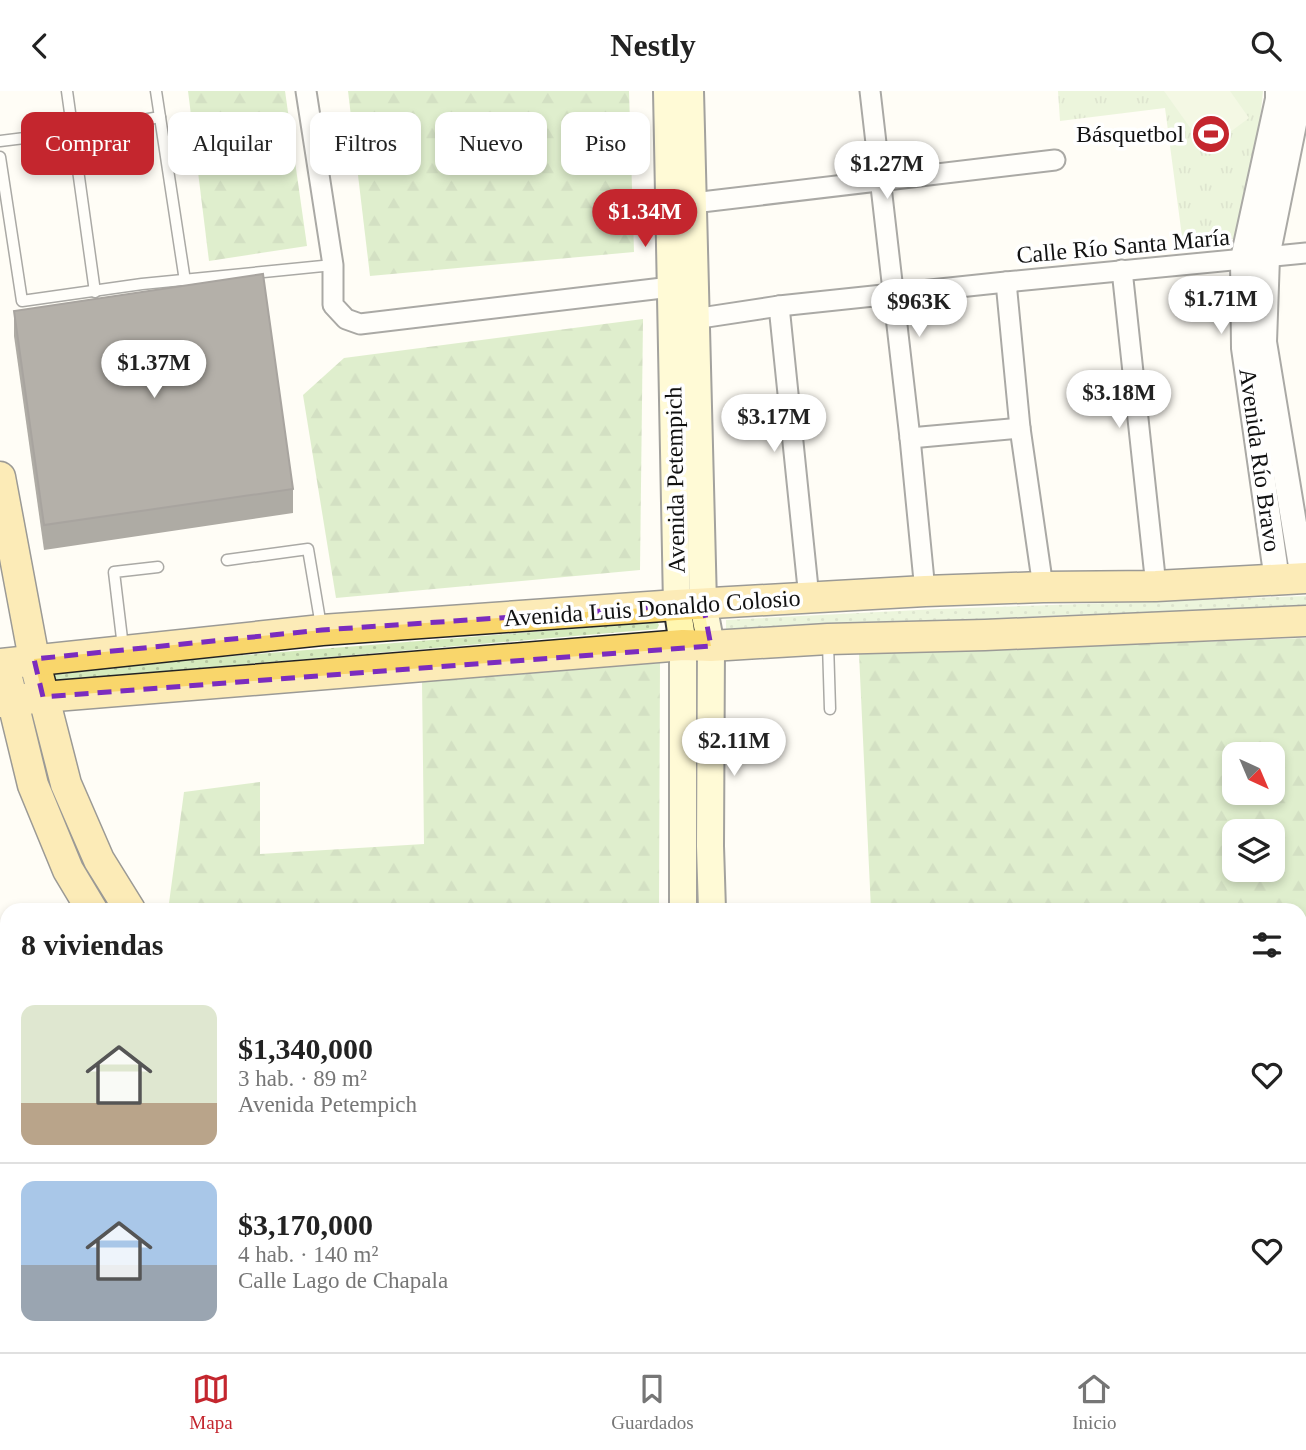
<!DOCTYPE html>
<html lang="es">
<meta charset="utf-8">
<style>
:root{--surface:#fff;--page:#f6f6f6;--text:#222;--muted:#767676;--line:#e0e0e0;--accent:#c4262e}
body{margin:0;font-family:"Times New Roman",serif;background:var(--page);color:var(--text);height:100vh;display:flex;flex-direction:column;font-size:26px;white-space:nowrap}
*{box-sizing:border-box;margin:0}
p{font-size:23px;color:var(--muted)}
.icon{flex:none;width:38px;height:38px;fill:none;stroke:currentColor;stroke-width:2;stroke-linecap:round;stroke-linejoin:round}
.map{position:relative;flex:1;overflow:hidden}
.drawer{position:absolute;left:0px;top:812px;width:1307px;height:450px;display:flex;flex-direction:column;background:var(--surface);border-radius:21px 21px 0 0;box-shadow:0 4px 10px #0003}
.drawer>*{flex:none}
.top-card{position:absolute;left:21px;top:21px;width:700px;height:63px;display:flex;gap:14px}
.needle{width:46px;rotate:136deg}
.buttons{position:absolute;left:1222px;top:651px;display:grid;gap:14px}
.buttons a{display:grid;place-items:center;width:63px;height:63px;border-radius:14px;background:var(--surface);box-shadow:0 4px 10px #0003;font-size:35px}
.price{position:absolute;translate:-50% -60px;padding:0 16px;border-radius:24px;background:#fff;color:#222;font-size:23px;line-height:46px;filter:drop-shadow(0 2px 4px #0008)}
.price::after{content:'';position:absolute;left:50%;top:42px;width:21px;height:16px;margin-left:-10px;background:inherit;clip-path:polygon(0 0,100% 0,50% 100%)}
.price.current{background:var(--accent);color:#fff}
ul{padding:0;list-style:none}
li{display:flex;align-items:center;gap:21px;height:175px;padding:0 21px}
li+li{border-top:2px solid var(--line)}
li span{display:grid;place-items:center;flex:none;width:196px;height:140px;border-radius:14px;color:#555}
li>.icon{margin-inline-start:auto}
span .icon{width:84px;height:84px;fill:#fffc;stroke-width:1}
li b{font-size:30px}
h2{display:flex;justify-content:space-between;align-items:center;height:84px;padding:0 21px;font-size:30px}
.tag{padding:0 24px;border-radius:14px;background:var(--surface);box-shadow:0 4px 10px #0003;font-size:24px;line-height:63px}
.tag.current{background:var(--accent);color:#fff}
header{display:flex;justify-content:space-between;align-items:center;height:91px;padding:0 21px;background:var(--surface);font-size:32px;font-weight:700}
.tabs{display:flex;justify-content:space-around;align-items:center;height:98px;border-top:2px solid var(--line);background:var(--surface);font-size:19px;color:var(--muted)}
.tabs a{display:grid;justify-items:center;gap:4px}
.tabs .current{color:var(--accent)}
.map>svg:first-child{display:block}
.grass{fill:url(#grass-dots)}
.forest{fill:url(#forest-firs);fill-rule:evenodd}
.park{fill:url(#park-tufts)}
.pitch{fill:#e6f2cf}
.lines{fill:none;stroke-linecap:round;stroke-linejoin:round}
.service-casing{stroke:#444;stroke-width:13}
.minor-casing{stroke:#444;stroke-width:23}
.tertiary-casing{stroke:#444;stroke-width:28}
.secondary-casing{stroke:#333;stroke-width:30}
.primary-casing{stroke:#222;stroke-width:33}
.service{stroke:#fff;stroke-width:10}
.minor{stroke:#fff;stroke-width:19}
.tertiary{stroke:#fff;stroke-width:24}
.secondary{stroke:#fff6b0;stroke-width:26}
.primary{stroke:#f9d66b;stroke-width:30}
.wall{fill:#4d4742}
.building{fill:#5a524d;stroke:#3f3936;stroke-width:2}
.marked{fill:none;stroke:#7b2cbf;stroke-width:5;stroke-dasharray:14 9;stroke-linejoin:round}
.labels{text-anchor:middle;stroke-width:7;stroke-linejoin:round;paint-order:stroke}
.poi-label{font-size:24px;fill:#111;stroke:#fff;text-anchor:end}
.street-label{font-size:24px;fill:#111;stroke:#fff}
</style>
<header><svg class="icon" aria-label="back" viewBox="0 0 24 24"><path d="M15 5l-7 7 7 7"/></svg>Nestly<svg class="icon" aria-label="search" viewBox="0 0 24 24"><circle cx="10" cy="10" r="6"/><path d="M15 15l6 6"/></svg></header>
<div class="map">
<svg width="1306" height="1261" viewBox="0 0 1306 1261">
<defs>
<pattern id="grass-dots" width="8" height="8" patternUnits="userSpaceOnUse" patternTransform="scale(1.75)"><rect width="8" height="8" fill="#d5ebbd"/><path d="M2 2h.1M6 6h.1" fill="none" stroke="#b6c8a1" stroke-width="1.8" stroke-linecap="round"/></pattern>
<pattern id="forest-firs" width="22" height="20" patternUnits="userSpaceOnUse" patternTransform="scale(1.75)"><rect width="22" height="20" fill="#b9dc9c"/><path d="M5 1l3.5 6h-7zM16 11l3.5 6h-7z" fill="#9ebc85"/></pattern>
<pattern id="park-tufts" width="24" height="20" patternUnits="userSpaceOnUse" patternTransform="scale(1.75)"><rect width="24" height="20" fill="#d5ebbd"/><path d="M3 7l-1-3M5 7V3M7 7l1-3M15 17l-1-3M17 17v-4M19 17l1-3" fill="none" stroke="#b6c8a1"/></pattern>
</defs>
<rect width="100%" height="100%" fill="#fffdf5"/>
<g class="grass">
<path d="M1306 505V519L1064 524 726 544V529L937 518Z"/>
<path d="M657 531 659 534 657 538 63 589H47L46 580Z"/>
</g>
<g class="forest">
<path d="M188 0H285L307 155 209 170Z"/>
<path d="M348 0H629L634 161 370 185Z"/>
<path d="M643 228 640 479 336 507 303 304 344 267Z"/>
<path d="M1306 547V1261H737V1255H1300V819H871L859 563ZM1234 663H1272V702H1234ZM1234 740H1272V779H1234Z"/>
<path d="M660 572 659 819H167L169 812 184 701 260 691V763L424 753 422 591Z"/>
</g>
<path class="park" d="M1058 0H1263L1261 20 1240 147 1183 153 1165 17 1060 30Z"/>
<path class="pitch" d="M1164 0H1230L1249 27 1206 59Z"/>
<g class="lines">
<defs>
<g id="service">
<path d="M67 0 95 201"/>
<path d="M156 0 185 190"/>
<path d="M0 50 73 41 160 26"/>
<path d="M0 66 22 210 142 193 333 174"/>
<path d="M227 469 308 458 321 535"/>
<path d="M828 552 830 618"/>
<path d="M123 556 114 481 158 476"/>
</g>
<g id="minor">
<path d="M306 0 333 174V214L346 228 360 233 671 196"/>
<path d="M870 0 910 347 925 500"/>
<path d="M693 112 1055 69"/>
<path d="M1122 179 1156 495"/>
<path d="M1006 191 1020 337 1043 496"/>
<path d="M779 215 809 507"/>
<path d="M694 228 779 215 1006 191 1306 162"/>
<path d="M910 347 1020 337"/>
<path d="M0 862 7 873"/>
<path d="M0 1099 7 1095"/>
<path d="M0 1240 7 1254"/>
<path d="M130 1255 133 1261"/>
<path d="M255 1255 258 1261"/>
<path d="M345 1261 353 1255"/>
</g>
<g id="tertiary">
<path d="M1299 0V8L1267 166 1264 251 1303 487"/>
<path d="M1277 489 1244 257 1243 168 1278 8V0"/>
</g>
<g id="secondary">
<path d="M667 0C669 171 674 342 677 514L683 554V819"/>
<path d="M690 0C694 171 698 342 703 513L711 555 710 755 712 819"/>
<path d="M675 1261 676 1255"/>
<path d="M710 1261V1255"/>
</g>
<g id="primary">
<path d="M0 386 34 568 66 693 99 769 130 819"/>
<path d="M0 573 322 539 677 514 925 500 1043 496 1156 495 1306 487"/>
<path d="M8 591 33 694 68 779 92 819"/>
<path d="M0 611 43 606 683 554 711 555 828 548 985 544 1306 530"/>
<path d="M471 1255 476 1261"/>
<path d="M522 1255 526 1261"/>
</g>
</defs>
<use href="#service" class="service-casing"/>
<use href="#minor" class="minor-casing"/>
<use href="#tertiary" class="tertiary-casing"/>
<use href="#secondary" class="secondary-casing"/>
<use href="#primary" class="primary-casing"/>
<use href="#service" class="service"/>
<use href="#minor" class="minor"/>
<use href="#tertiary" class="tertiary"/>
<use href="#secondary" class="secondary"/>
<use href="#primary" class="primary"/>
</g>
<path class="wall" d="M14 220 293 398V422L44 459 14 245Z"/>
<path class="building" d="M263 183 293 398 44 434 14 220Z"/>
<path d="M0 0H1306V1261H0ZM703 513 711 555 43 606 34 568 322 539Z" fill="#fffdf5" fill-opacity=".55" fill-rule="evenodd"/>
<path class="marked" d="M703 513 711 555 43 606 34 568 322 539Z"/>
<defs>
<symbol id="stadium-disc" viewBox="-11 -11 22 22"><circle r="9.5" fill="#c4262e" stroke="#fff"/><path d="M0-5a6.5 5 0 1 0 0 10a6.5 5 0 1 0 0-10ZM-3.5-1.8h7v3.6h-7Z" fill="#fff"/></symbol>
</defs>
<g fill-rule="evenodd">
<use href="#stadium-disc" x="1189" y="21" width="44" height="44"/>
</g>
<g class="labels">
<g class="poi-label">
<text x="1184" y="51">Básquetbol</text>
</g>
<g class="street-label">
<text transform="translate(1123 155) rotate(-5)" y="8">Calle Río Santa María</text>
<text transform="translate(1260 369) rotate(82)" y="8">Avenida Río Bravo</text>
<text transform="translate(675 389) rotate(-91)" y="8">Avenida Petempich</text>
<text transform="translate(652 517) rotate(-4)" y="8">Avenida Luis Donaldo Colosio</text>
</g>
</g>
</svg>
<div class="buttons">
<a><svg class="needle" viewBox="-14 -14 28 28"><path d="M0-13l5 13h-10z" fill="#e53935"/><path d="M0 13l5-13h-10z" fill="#767676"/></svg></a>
<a><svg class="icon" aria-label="layers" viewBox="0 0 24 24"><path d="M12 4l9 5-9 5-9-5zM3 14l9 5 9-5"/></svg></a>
</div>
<b class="price" style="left:887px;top:110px">$1.27M</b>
<b class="price current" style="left:645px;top:158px">$1.34M</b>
<b class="price" style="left:1221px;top:245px">$1.71M</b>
<b class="price" style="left:919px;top:248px">$963K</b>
<b class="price" style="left:154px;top:309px">$1.37M</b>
<b class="price" style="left:1119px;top:339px">$3.18M</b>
<b class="price" style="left:774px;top:363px">$3.17M</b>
<b class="price" style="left:734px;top:687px">$2.11M</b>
<div class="top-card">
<a class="tag current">Comprar</a>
<a class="tag">Alquilar</a>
<a class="tag">Filtros</a>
<a class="tag">Nuevo</a>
<a class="tag">Piso</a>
</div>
<section class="drawer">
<h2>8 viviendas<svg class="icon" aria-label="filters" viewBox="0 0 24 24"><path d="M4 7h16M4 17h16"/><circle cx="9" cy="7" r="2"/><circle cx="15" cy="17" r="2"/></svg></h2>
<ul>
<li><span style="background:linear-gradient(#dfe7d0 70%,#b9a48a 0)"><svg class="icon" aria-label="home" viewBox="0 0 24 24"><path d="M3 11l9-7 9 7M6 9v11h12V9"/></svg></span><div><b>$1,340,000</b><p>3 hab. · 89 m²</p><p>Avenida Petempich</p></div><svg class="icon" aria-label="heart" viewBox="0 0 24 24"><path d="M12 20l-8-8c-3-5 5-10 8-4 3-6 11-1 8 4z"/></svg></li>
<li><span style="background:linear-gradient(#a9c7e8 60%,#9aa5b1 0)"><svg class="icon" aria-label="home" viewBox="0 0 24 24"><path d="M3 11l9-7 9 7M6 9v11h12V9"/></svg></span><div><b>$3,170,000</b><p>4 hab. · 140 m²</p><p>Calle Lago de Chapala</p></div><svg class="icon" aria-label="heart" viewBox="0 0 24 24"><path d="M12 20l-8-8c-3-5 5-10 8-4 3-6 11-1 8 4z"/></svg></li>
</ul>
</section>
</div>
<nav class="tabs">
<a class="current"><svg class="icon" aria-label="map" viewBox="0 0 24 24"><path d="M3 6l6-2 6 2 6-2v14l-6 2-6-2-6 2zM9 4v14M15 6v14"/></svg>Mapa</a>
<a><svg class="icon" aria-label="saved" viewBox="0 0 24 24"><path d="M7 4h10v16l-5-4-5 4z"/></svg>Guardados</a>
<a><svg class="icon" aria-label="home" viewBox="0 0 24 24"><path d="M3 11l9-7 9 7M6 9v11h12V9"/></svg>Inicio</a>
</nav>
